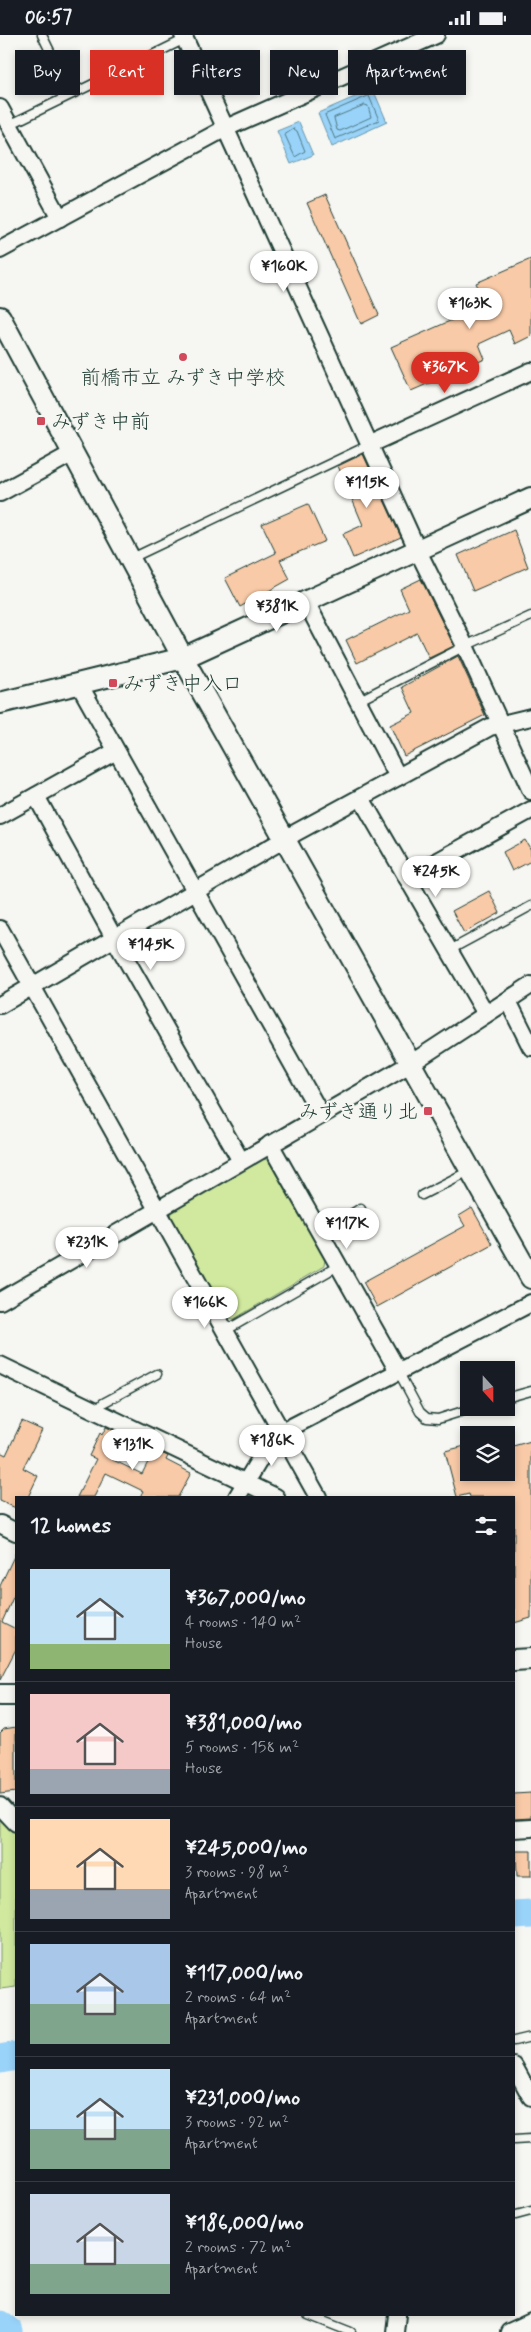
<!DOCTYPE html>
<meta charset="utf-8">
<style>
:root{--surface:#171b24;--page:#242831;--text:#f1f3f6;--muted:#9ea1a6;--line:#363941;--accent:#d93025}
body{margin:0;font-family:Mynerve,"Klee One",sans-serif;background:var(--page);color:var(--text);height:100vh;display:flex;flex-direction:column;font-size:19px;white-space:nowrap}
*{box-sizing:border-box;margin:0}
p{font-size:16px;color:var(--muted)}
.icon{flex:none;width:28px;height:28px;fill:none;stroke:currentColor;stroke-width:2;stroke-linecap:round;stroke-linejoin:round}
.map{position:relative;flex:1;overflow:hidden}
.details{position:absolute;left:15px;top:1461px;width:500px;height:820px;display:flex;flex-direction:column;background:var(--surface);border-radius:0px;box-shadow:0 2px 8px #0003}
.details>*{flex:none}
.top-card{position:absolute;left:15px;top:15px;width:501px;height:45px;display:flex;gap:10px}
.needle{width:32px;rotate:159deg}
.tools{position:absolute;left:460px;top:1326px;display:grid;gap:10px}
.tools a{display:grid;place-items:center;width:55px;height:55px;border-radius:0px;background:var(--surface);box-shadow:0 2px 8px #0003;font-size:25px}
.price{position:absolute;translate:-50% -42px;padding:0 11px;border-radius:18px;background:#fff;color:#222;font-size:16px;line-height:32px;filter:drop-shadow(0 1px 2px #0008)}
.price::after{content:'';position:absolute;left:50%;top:30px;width:15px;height:11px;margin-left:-8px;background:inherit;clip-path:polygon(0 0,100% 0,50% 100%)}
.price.active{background:var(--accent);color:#fff}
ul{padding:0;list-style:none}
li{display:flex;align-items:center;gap:15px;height:125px;padding:0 15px}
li+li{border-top:1px solid var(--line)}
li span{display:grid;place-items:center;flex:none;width:140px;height:100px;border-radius:0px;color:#555}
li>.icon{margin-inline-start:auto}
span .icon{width:60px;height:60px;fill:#fffc;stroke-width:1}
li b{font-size:21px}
h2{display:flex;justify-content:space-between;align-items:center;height:60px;padding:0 15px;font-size:21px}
.tag{padding:0 18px;border-radius:0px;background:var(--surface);box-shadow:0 2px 8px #0003;font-size:18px;line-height:45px}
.tag.active{background:var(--accent);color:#fff}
.status{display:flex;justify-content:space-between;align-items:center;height:35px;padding:0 25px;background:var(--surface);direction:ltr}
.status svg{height:14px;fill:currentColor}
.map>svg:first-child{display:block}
.green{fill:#d0e99e;stroke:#789369}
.water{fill:#99d3f9;stroke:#6897aa}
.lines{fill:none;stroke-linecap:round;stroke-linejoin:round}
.shore{stroke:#507983;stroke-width:1}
.river{stroke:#99d3f9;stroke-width:29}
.building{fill:#f8caa7;stroke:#1f3d34}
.service-casing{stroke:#1f3d34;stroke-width:11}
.minor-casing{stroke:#1f3d34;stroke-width:20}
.tertiary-casing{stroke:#1f3d34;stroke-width:24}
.service{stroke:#f6f6f2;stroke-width:8}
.minor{stroke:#f6f6f2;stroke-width:16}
.tertiary{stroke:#f6f6f2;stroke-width:20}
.poi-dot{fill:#d1495b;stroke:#f6f6f2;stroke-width:2}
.labels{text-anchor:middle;stroke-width:4.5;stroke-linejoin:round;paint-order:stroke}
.poi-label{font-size:20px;fill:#1f3d34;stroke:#f6f6f2;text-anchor:start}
</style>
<div class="status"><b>06:57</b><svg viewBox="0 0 49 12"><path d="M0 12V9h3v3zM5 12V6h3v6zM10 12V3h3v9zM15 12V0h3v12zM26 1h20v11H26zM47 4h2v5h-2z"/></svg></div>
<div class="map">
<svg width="531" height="2297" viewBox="0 0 531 2297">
<rect width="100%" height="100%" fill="#f6f6f2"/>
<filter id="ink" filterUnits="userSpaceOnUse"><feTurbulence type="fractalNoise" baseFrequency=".02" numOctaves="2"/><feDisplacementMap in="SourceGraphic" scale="10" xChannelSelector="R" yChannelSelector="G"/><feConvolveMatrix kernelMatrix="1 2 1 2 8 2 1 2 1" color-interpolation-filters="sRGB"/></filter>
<g filter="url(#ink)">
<g class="green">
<path d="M262 1124 268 1125 325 1224 324 1231 234 1284 225 1282 171 1183 172 1176Z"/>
<path d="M0 1781 16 1798V1952L0 1954Z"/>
</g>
<g class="water">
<path d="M373 54 387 87 332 112 318 78Z"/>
<path d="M299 87 313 120 291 129 277 96Z"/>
</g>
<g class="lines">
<g class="shore">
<path d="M369 61 379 85 335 104 325 80Z"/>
<path d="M365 70 368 71 371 82 340 96 337 95 334 83Z"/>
<path d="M294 94 297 96 305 116 295 122 285 100Z"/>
</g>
<g class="river">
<path d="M514 1880 531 1879"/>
<path d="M0 2024 16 2021"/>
<path d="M0 2290 9 2297"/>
</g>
</g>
<g class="building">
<path d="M325 160 379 280 361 289 307 168Z"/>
<path d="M531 224V301L515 309 509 295 479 309 485 324 411 356 391 312 486 270 476 248Z"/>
<path d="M363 419 401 502 353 523 343 499 363 490 338 431Z"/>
<path d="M308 469 325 506 280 525 290 544 240 572 225 543 276 518 262 489Z"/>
<path d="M514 495 528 532 473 556 458 520Z"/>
<path d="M421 544 454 611 429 623 417 598 357 628 346 605 409 574 400 554Z"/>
<path d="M458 621 485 680 404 721 390 690 414 678 402 652Z"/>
<path d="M525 805 531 815V826L512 836 503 817Z"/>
<path d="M489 856 500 878 464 898 452 876Z"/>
<path d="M472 1173 492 1209 377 1272 363 1247 465 1191 459 1181Z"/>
<path d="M22 1386 42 1395 23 1433 38 1441 28 1462H16V1473L0 1466V1417L6 1420Z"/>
<path d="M106 1392 124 1400 113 1425 142 1439 154 1415 168 1421 166 1425 191 1438 178 1462H140L143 1456 106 1438 94 1462H77L96 1424 89 1421 100 1398 102 1400Z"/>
<path d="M531 1406V1583L514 1588V1462H470L469 1459 457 1462 445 1416 469 1410V1438H506V1413Z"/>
<path d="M16 1517V1556L2 1587 16 1594V1614L0 1645V1551Z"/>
<path d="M16 1692V1757L0 1759V1698L4 1694Z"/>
<path d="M531 1758V1783L514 1784V1759Z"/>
<path d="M516 1816H531V1841H517Z"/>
</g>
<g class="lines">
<defs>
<g id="service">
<path d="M42 0 71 59"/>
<path d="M9 90 185 4"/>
<path d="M132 523 371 409"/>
<path d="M358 666 465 611 531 581"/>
<path d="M448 916 531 871"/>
<path d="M422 1160 469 1136"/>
<path d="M320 1198 361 1173"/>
<path d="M225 1296 338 1231"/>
<path d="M398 1336 420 1377 427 1383 438 1384 476 1372"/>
<path d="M506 1363 531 1356"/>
<path d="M97 1377 103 1368 157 1339"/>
<path d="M514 2006 531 2002"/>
<path d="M514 2105 531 2104"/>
<path d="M516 2180 531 2176"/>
<path d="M308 2280 351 2297"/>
</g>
<g id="minor">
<path d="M183 0 417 514 465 611 531 756"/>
<path d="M0 73 60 183"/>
<path d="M0 215 226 93 436 0"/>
<path d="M371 409 531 336"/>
<path d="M0 458 73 418"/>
<path d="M305 565 398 742"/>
<path d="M79 649 321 1080"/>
<path d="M36 761 114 903 241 1126"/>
<path d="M361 763 486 979"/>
<path d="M0 781 116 716"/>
<path d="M407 843 531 775"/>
<path d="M0 894 318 1462"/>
<path d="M508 966 531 1012"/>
<path d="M0 970 295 798 490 692 531 682"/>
<path d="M270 1109 398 1336"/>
<path d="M0 1266 410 1029 531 950"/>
<path d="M0 1330 276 1462"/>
<path d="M237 1462 272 1404 276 1400 531 1268"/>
<path d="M0 1489 16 1497"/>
<path d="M0 1771 16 1788"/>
<path d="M514 1794 531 1793"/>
<path d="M514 2031 531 2062"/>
<path d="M395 2297 397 2280"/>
<path d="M509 2297 531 2287"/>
</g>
<g id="tertiary">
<path d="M0 282 183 623 531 1243"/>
<path d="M0 668 183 623 531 463"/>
<path d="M514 1625 531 1624"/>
<path d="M0 1660H16"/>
</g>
</defs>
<use href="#service" class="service-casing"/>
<use href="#minor" class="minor-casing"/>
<use href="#tertiary" class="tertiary-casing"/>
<use href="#service" class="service"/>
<use href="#minor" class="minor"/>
<use href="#tertiary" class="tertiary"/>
</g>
</g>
<g class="poi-dot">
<circle cx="183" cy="322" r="5"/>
<rect x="36" y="381" width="10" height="10" rx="2.5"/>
<rect x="108" y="643" width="10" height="10" rx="2.5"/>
<rect x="423" y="1071" width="10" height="10" rx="2.5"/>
</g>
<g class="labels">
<g class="poi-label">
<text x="183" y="349" text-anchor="middle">前橋市立 みずき中学校</text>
<text x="51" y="393">みずき中前</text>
<text x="123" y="655">みずき中入口</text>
<text x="418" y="1083" text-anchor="end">みずき通り北</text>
</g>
</g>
</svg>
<div class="tools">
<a><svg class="needle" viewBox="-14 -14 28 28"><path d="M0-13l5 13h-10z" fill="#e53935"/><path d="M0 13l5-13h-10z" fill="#9ea1a6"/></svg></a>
<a><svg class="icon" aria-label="layers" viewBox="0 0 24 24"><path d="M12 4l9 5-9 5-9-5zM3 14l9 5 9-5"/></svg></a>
</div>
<b class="price" style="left:284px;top:258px">¥160K</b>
<b class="price" style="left:470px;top:295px">¥163K</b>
<b class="price active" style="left:445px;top:359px">¥367K</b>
<b class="price" style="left:367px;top:474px">¥115K</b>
<b class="price" style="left:277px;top:598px">¥381K</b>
<b class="price" style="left:436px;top:863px">¥245K</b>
<b class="price" style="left:151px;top:936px">¥145K</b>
<b class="price" style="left:347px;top:1215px">¥117K</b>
<b class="price" style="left:87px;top:1234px">¥231K</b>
<b class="price" style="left:205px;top:1294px">¥166K</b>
<b class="price" style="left:272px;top:1432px">¥186K</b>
<b class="price" style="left:133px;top:1436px">¥131K</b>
<div class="top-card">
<a class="tag">Buy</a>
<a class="tag active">Rent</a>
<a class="tag">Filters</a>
<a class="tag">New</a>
<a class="tag">Apartment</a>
</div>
<section class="details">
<h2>12 homes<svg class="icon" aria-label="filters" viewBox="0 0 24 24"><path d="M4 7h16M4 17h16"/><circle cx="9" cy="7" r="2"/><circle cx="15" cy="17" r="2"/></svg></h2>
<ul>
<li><span style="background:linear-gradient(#bfe0f5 75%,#8fb573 0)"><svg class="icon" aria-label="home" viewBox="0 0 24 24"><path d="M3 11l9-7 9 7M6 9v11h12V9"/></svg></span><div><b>¥367,000/mo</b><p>4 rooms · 140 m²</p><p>House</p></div></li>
<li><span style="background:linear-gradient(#f6c9c9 75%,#9aa5b1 0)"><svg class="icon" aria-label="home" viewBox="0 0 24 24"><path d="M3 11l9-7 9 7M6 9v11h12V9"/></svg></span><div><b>¥381,000/mo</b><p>5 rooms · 158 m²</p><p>House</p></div></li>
<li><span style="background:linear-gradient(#ffd9b3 70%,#9aa5b1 0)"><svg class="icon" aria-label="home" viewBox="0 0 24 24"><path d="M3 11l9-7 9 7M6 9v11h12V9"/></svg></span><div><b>¥245,000/mo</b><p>3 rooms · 98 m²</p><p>Apartment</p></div></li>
<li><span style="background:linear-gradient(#a9c7e8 60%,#7fa58c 0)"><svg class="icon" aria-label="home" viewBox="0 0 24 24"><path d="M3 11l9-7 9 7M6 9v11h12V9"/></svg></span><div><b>¥117,000/mo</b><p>2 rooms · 64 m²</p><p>Apartment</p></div></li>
<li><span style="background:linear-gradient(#bfe0f5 60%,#7fa58c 0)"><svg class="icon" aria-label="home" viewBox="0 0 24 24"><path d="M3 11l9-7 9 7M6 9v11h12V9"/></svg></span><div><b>¥231,000/mo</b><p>3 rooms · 92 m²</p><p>Apartment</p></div></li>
<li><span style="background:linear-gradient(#c9d6e8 70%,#7fa58c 0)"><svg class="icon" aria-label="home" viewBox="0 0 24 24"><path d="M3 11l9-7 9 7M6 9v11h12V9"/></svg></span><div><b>¥186,000/mo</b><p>2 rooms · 72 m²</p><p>Apartment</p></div></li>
</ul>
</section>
</div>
